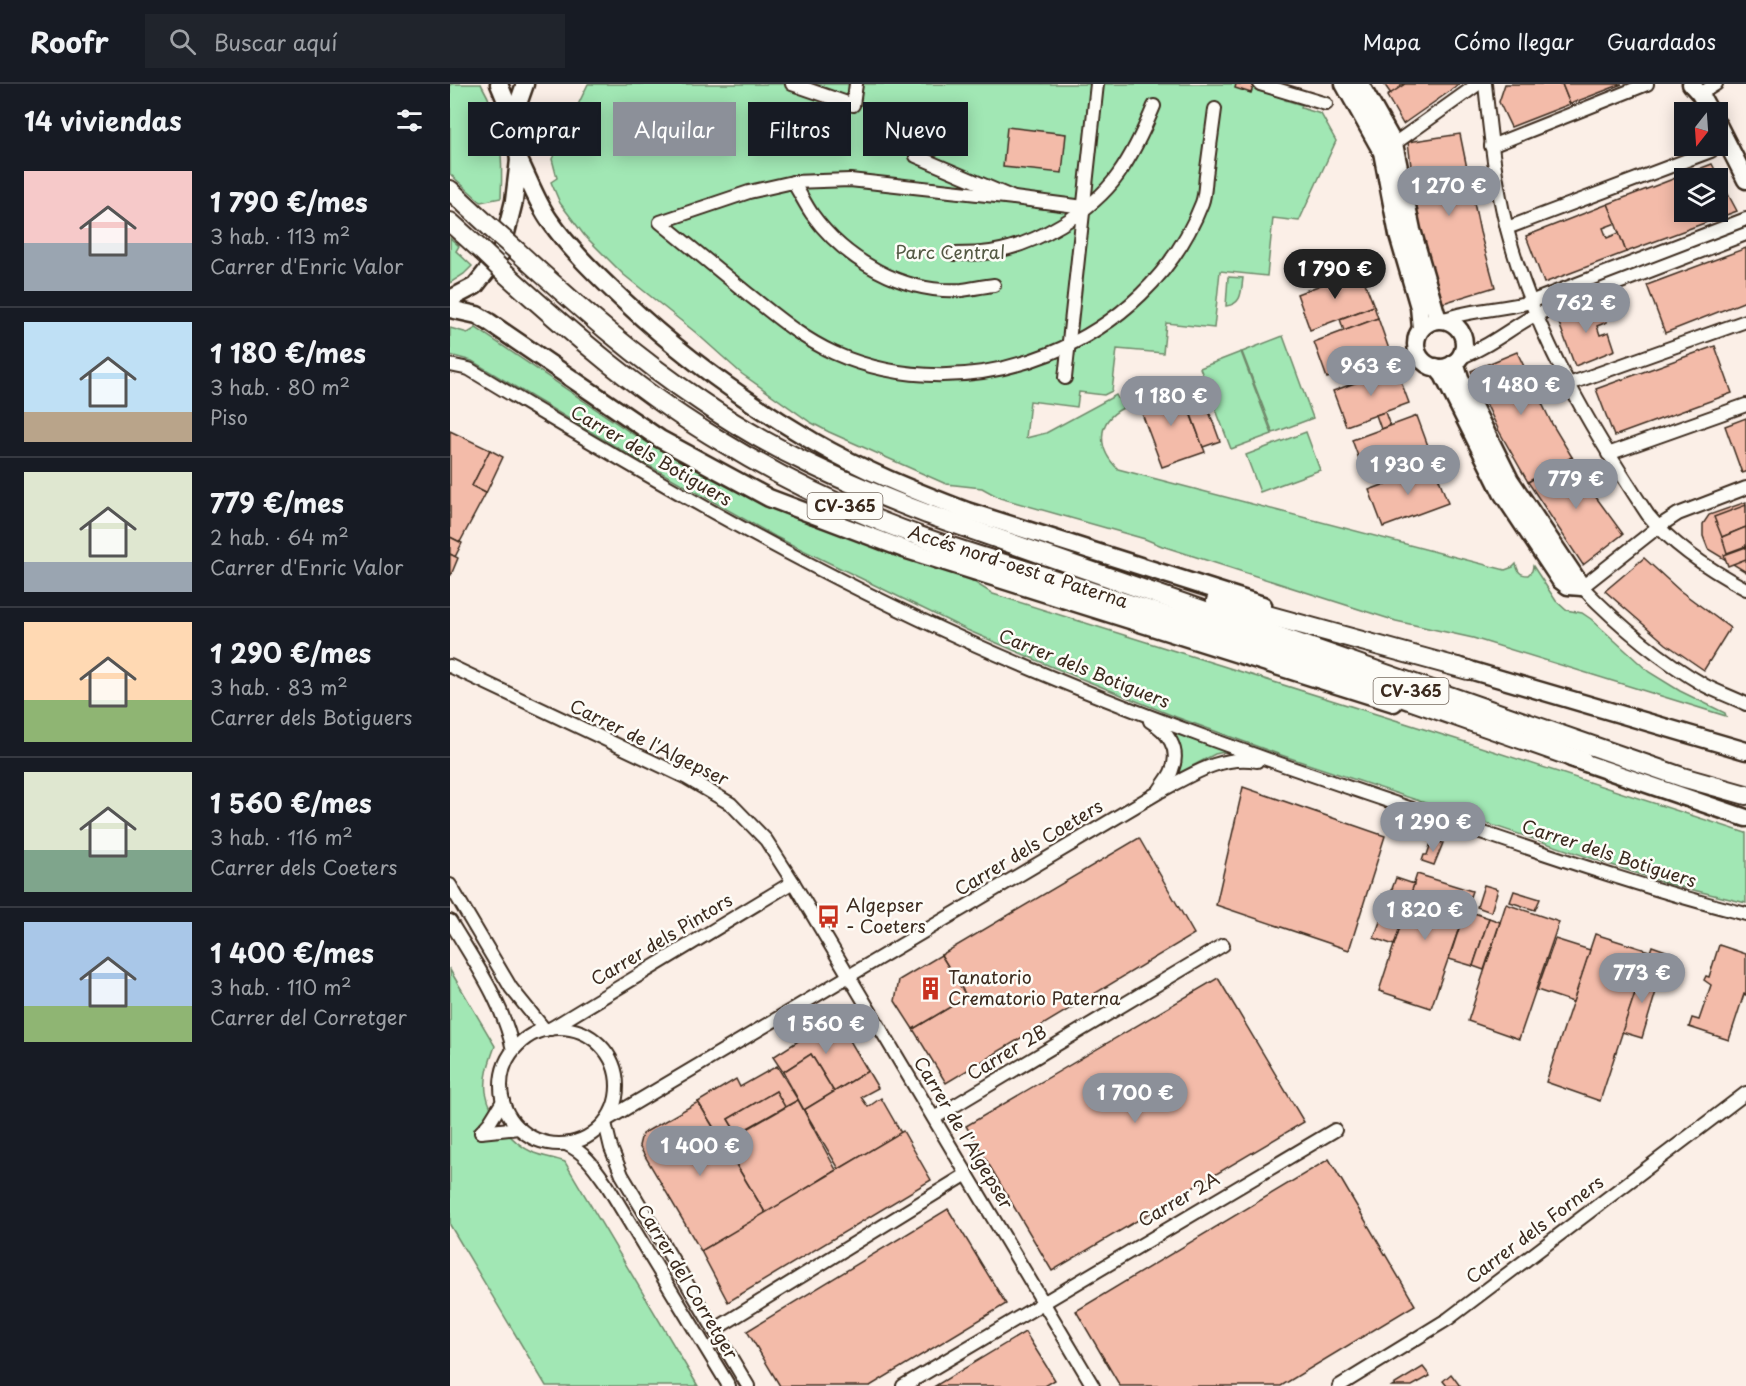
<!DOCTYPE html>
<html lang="es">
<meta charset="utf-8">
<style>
:root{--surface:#171b24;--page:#20242c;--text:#f1f3f6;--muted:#9ea1a6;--line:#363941;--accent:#8c9099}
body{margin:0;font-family:"Playpen Sans",sans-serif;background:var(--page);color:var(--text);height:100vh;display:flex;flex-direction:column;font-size:22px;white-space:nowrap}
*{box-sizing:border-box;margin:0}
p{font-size:20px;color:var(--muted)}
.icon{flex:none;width:33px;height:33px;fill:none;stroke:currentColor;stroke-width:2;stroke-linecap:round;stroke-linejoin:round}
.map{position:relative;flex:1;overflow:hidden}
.details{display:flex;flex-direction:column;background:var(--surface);width:450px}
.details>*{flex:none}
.top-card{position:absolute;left:18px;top:18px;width:570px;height:54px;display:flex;gap:12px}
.needle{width:39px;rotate:197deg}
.tools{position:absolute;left:1224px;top:18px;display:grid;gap:12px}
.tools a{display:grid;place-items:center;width:54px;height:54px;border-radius:0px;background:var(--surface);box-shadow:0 3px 15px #0003;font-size:30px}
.price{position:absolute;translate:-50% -51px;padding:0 14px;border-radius:21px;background:var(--accent);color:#fff;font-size:20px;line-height:39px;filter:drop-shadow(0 2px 3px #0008)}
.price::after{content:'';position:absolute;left:50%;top:36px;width:18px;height:14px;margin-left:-9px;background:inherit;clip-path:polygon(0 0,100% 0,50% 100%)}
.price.current{background:#222;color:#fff}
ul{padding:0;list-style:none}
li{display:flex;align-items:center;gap:18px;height:150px;padding:0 24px}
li+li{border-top:2px solid var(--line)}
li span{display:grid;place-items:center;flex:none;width:168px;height:120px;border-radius:0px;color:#555}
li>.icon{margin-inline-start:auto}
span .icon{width:72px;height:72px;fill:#fffc;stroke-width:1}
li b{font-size:26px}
h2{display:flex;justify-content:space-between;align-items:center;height:72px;padding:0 24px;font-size:26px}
.pill{padding:0 21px;border-radius:0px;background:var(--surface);box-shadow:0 3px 15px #0003;font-size:21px;line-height:54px}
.pill.current{background:var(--accent);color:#fff}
header{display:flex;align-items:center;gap:36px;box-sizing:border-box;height:84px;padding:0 30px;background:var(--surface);border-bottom:2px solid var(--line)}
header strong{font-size:28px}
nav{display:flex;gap:33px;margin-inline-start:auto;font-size:21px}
.search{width:420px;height:54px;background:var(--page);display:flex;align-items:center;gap:15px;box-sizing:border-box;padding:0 21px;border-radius:0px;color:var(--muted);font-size:22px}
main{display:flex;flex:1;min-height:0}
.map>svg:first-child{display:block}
.green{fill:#a1e7b4;stroke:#6e8869;stroke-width:1.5}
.building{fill:#f3bba9;stroke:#3b2a1e;stroke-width:1.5;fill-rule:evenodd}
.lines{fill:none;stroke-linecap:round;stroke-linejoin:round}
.street-casing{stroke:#3b2a1e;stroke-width:16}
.secondary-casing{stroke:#3b2a1e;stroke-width:21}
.primary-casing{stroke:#3b2a1e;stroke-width:22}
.street{stroke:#fdfcf7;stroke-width:12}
.secondary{stroke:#fdfcf7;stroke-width:16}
.primary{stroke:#fdfcf7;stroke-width:18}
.primary-bridge-casing{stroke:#3b2a1e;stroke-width:22;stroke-linecap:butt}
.primary-bridge{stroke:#fdfcf7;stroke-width:18}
.labels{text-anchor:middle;stroke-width:5;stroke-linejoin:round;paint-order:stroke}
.shield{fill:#fdfcf7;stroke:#75695f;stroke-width:1.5}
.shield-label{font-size:16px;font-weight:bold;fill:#3b2a1e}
.park-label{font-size:18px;fill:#545944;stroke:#fdfcf7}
.street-label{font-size:18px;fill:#3b2a1e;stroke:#fdfcf7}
.poi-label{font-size:18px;fill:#3b2a1e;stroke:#fdfcf7;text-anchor:start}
</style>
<header>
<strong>Roofr</strong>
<div class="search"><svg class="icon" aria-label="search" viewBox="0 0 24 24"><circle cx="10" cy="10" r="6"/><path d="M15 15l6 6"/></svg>Buscar aquí</div>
<nav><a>Mapa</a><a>Cómo llegar</a><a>Guardados</a></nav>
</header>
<main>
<section class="details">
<h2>14 viviendas<svg class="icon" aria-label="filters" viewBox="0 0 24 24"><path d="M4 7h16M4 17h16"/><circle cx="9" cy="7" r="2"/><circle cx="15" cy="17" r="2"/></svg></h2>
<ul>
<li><span style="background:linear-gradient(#f6c9c9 60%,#9aa5b1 0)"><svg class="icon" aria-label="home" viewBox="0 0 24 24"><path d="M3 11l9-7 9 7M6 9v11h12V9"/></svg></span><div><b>1 790 €/mes</b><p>3 hab. · 113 m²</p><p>Carrer d'Enric Valor</p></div></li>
<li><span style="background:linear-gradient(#bfe0f5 75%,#b9a48a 0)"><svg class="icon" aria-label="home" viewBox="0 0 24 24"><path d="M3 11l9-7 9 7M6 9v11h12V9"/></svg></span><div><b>1 180 €/mes</b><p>3 hab. · 80 m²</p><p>Piso</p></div></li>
<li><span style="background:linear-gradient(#dfe7d0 75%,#9aa5b1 0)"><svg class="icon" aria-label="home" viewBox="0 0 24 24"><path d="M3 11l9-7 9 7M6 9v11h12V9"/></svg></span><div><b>779 €/mes</b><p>2 hab. · 64 m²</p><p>Carrer d'Enric Valor</p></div></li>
<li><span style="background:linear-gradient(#ffd9b3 65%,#8fb573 0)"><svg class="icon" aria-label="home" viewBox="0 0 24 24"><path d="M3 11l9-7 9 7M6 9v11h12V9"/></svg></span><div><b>1 290 €/mes</b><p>3 hab. · 83 m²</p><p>Carrer dels Botiguers</p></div></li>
<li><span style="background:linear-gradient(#dfe7d0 65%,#7fa58c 0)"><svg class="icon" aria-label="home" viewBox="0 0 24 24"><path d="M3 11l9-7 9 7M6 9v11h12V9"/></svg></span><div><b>1 560 €/mes</b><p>3 hab. · 116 m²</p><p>Carrer dels Coeters</p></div></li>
<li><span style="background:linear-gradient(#a9c7e8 70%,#8fb573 0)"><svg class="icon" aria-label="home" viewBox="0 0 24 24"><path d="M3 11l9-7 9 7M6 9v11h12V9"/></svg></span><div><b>1 400 €/mes</b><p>3 hab. · 110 m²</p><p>Carrer del Corretger</p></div></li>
</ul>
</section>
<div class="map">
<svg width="1296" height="1302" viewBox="0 0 1296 1302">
<rect width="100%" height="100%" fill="#fbefe7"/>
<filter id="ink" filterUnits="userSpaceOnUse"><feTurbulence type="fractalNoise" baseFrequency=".0167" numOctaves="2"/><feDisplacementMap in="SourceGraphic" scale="12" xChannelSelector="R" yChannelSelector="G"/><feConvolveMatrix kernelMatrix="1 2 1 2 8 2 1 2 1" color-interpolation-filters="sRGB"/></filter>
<g filter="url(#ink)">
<g class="green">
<path d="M0 0H31C52 35 53 75 51 114L31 118 0 90Z"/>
<path d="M138 0H792L836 13 835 16 852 21 851 24 871 30 886 57 849 137 823 134 817 192 770 187 764 244 716 239 713 269 667 265 662 307 654 311 629 308 627 323 580 317 576 354 596 349 666 311 673 324C645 338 648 366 668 385L1055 486 1063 483 1066 480C1068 488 1070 491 1078 491L1082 487 1083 482 1106 517 1116 526 1132 529 1141 535 1199 588 1230 607 1275 629 1276 632 1023 554 946 537 712 462 695 455 550 414 532 404 496 400 379 348 360 338 292 290 245 248 174 191 134 151 110 119 101 98 107 94 102 75Z"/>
<path d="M0 154 9 162 6 167 22 182 14 190 0 199Z"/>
<path d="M778 193 793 194C791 209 792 220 776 222Z"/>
<path d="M0 244 18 249 26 244 183 350 261 394 315 422 358 439 516 493 543 510 1009 656 1296 749V819L1219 800 828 670 726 633 600 582 517 546 326 453 173 367 22 277 0 271Z"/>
<path d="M833 252 863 334 823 349 792 268Z"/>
<path d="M791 268 822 350 781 365 750 284Z"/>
<path d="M856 348 870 386 810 408 796 371Z"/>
<path d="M727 648 779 667 765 670 729 689 731 668 725 649Z"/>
<path d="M0 886 45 962C40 976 34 992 36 1008 40 1032 61 1059 84 1069 94 1073 105 1074 115 1078L248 1302H96L0 1141Z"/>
</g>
<g class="building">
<path d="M786 0H804L801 9 785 4Z"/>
<path d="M934 0H955L941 10Z"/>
<path d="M955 0H1010L953 40 937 12Z"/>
<path d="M1055 0H1112L1120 20 1061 43 1049 18Z"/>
<path d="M1112 0H1172L1120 20Z"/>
<path d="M557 43 616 50 612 89 553 83Z"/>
<path d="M1010 50 1030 148 1045 203 993 219 968 138 958 58Z"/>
<path d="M1262 80 1287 127 1176 168 1158 120ZM1234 94H1268V128H1234Z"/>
<path d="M1158 120 1166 139 1153 144 1157 154 1169 149 1176 168 1094 199 1076 152Z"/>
<path d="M1296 164V217L1215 249 1197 201Z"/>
<path d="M910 186 924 222 860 246 847 210Z"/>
<path d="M1147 219 1157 238 1147 242 1150 251 1159 248 1165 266 1125 282 1107 234Z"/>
<path d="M924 222 928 234 894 247 890 235Z"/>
<path d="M928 234 941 271 877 294 864 258Z"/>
<path d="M1265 262 1282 309 1164 352 1146 305Z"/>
<path d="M1067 268 1102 340 1122 373 1078 398 1049 347 1021 287Z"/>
<path d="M918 279 922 293 913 296 908 283Z"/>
<path d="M946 284 959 319 896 342 883 307Z"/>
<path d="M730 303 755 368 712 383 688 319Z"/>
<path d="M750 303 770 357 753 363 733 309Z"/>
<path d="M935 328 940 342 931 345 926 331Z"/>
<path d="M967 332 981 370 916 394 902 356Z"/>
<path d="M1296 334V388L1292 389 1275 342Z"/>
<path d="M0 347 40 366 22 402 36 409 10 458 0 453Z"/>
<path d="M40 366 53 373 36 409 22 402Z"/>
<path d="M981 370 984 382 950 394 945 383Z"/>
<path d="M1122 373 1137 401 1173 450 1133 481 1078 398Z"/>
<path d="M984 382 998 419 933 443 919 406Z"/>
<path d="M1296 418V488L1258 465 1253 452V440L1259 431Z"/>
<path d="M1296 421V443L1272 453 1264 433Z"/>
<path d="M1296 443V462L1277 469 1272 453Z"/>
<path d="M0 453 12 459 5 473 0 470Z"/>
<path d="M1296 463V475L1278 482 1274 471Z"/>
<path d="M0 470 8 474 1 491 0 490Z"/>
<path d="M1194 474 1229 506 1280 544 1254 586 1216 560 1155 507Z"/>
<path d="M793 703 935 752 899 866 766 821Z"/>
<path d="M689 754 744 850 496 999 463 945 517 913 491 871Z"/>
<path d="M982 756 993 759 984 781 972 777 974 771H977Z"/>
<path d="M967 790 1022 807 981 924 929 907Z"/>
<path d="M946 794 964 800 944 861 924 854Z"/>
<path d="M1034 801 1048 805 1041 828 1027 823Z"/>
<path d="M1064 807 1090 815 1085 826 1060 818Z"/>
<path d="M1056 820 1109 838 1069 955 1018 937Z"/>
<path d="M1015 826 1039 834 1023 882 999 875Z"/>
<path d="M1039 834 1050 838 1034 886 1023 882Z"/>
<path d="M1145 850 1199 867 1150 1017 1096 998Z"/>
<path d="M1105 855 1140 866 1123 918 1087 906Z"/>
<path d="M1269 861 1296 870V911L1294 910 1279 956 1239 943 1242 934 1249 936 1261 901 1254 896 1256 892 1259 893Z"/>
<path d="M1202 862 1216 867 1209 888 1195 883Z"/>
<path d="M491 871 517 913 463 945 445 917 449 896Z"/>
<path d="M1193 885 1211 891 1192 954 1172 948Z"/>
<path d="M768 894 854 1038 602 1187 516 1042Z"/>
<path d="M378 938 392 943 418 987 384 1008 361 970 333 988 323 973Z"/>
<path d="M361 970 384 1008 354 1026 333 988Z"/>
<path d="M327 982 348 1016 335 1023 326 1007 278 1035 287 1050 273 1059 248 1018 286 995 290 1003Z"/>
<path d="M418 987 428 1004 411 1013 418 1023 431 1014 451 1049 389 1085 354 1026Z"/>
<path d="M326 1007 335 1023 287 1050 278 1035Z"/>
<path d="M348 1016 386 1086 316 1130 273 1059Z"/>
<path d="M248 1018 316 1130 251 1167 189 1062 192 1050Z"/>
<path d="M453 1047 481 1096 278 1218 251 1167Z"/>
<path d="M879 1075 965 1221 831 1302H670L626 1227Z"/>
<path d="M498 1125 556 1220 420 1302H330L297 1247Z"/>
<path d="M575 1248 605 1296 595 1302H485Z"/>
<path d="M973 1283 980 1292 962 1302H942Z"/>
<path d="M1001 1290 1010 1302H997L993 1297Z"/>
</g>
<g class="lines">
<defs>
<g id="street">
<path d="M342 0 403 21 406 0"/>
<path d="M810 0 876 20"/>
<path d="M1035 0C1040 48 1045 98 1057 145 1084 249 1139 342 1198 431 1224 463 1260 486 1296 505"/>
<path d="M1250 10 1266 0"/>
<path d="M944 60 1028 0"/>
<path d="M1041 62 1197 0"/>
<path d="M466 72 564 114 634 123"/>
<path d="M343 98C350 109 355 120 362 130 395 176 454 210 512 206 522 205 533 202 544 201"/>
<path d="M564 114 400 96 343 98 299 108 210 138C239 162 269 186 298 210 326 232 351 254 384 269 521 330 698 260 752 119 755 111 755 101 756 92 759 70 762 47 765 25"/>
<path d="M1057 144 1261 67"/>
<path d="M504 170C516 170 529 170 541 168 585 161 642 128 668 91 683 70 694 46 704 22"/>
<path d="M992 236C1020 225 1051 226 1080 218L1296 135"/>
<path d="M1009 274C1037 264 1059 245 1085 231L1296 150"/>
<path d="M0 281 19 285C181 383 344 479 517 557 670 626 830 681 989 734 1091 768 1192 804 1296 830"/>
<path d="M615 294 647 0"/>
<path d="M1119 300 1296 237"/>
<path d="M1158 370 1296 321"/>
<path d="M1296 404 1228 430 1208 443 1132 503C1168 540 1209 575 1254 601 1267 608 1282 613 1296 620"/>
<path d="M0 582 237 694 281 720 316 756 343 798 643 1302"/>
<path d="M700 637C717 647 731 665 722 686 720 693 713 700 709 707"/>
<path d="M0 801 61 904 95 946"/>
<path d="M0 837C25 879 53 918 63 966"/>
<circle cx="109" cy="1002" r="58"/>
<path d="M100 945 343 798"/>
<path d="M484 1034 773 861"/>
<path d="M158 1035 709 708C740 692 771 670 807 677"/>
<path d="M155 1039 161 1064 172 1091 298 1302"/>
<path d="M31 1048 69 1044"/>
<path d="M31 1048 40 1038 53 1017"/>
<path d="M116 1060C136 1069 145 1084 157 1101L279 1302"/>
<path d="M264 1246 517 1090"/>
<path d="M453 1302 885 1046"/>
<path d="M889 1302 998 1235 1296 1009"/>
</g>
<g id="secondary">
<path d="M894 0 932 68 948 151 969 223 971 244"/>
<path d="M910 0 944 60 962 146 988 236"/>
<path d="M1241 0 1250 10 1260 28"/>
<path d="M63 34 75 0"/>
<path d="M1268 41 1296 96"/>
<path d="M69 76C79 96 87 119 100 137 121 167 148 192 174 217 231 271 296 318 364 358 412 386 465 407 517 427L813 521"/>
<path d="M0 215 25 202 51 169 64 117 69 76 63 34 49 0"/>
<path d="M0 225 27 231 39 238 210 355 319 414 454 465 944 619"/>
<circle cx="990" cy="260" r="24"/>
<path d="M1005 278 1012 300 1060 396 1132 503"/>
<path d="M986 283 993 291 1052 409 1110 496 1118 502 1132 503"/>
<path d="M1006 582 1296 667"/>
<path d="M1121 674 1296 734"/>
</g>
<g id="primary">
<path d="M0 106 41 144"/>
<path d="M0 138 32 167"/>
<path d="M67 167C126 221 186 274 252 318 321 366 399 400 477 430L1137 660 1232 693 1296 711"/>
<path d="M56 190C124 252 194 312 274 359 320 387 368 412 418 432 481 459 547 477 612 498 709 530 805 560 903 590"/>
<path d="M766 517 1018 586"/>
<path d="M888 591 1133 677"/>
</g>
</defs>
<use href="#street" class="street-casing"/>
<use href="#secondary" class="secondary-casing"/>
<use href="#primary" class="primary-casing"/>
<use href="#street" class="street"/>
<use href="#secondary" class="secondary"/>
<use href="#primary" class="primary"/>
<defs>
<g id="primary-bridge">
<path d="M41 144 67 167"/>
<path d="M32 167 56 190"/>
</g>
</defs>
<use href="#primary-bridge" class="primary-bridge-casing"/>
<use href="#primary-bridge" class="primary-bridge"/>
</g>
</g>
<defs>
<symbol id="bus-bare" viewBox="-9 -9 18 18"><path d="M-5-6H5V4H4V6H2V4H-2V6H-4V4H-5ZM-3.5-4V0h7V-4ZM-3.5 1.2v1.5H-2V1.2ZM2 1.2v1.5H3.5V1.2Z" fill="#c8321e" stroke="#fdfcf7" stroke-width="2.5" paint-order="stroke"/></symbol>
<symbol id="building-bare" viewBox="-9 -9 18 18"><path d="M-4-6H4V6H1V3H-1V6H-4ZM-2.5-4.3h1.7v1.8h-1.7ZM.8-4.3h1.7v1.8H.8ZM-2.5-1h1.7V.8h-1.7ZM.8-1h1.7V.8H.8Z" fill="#c8321e" stroke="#fdfcf7" stroke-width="2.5" paint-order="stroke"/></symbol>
</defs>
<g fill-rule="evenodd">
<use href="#bus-bare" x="362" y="816" width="33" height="33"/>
<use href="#building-bare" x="464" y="888" width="33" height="33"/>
</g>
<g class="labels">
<g class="shield">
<rect x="357.5" y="409" width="75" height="26" rx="4.5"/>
<rect x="923.5" y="594" width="75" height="26" rx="4.5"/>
</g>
<g class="shield-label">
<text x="395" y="428">CV-365</text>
<text x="961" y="613">CV-365</text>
</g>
<g class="park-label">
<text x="500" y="175">Parc Central</text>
</g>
<g class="street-label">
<text transform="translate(201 372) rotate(30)" y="6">Carrer dels Botiguers</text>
<text transform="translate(568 483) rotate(18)" y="6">Accés nord-oest a Paterna</text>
<text transform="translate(634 585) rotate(22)" y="6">Carrer dels Botiguers</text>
<text transform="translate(199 659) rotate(26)" y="6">Carrer de l'Algepser</text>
<text transform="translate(579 764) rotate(-31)" y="6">Carrer dels Coeters</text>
<text transform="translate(1159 770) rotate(18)" y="6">Carrer dels Botiguers</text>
<text transform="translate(212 856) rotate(-31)" y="6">Carrer dels Pintors</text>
<text transform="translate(557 969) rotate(-31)" y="6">Carrer 2B</text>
<text transform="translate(513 1049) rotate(59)" y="6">Carrer de l'Algepser</text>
<text transform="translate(729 1116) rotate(-30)" y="6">Carrer 2A</text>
<text transform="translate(1085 1146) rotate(-37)" y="6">Carrer dels Forners</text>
<text transform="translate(237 1198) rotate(59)" y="6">Carrer del Corretger</text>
</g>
<g class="poi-label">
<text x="396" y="828">Algepser<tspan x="396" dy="21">- Coeters</tspan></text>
<text x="498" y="900">Tanatorio<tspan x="498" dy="21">Crematorio Paterna</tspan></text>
</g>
</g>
</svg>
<div class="tools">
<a><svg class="needle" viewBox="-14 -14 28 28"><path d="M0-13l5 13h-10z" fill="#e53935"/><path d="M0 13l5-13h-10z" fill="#9ea1a6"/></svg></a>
<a><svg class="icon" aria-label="layers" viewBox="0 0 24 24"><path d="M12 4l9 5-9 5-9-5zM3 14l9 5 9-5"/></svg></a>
</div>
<b class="price" style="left:999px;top:133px">1 270 €</b>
<b class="price current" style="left:885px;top:216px">1 790 €</b>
<b class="price" style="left:1136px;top:250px">762 €</b>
<b class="price" style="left:921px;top:313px">963 €</b>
<b class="price" style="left:1071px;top:332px">1 480 €</b>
<b class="price" style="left:721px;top:343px">1 180 €</b>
<b class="price" style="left:958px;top:412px">1 930 €</b>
<b class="price" style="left:1126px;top:426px">779 €</b>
<b class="price" style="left:983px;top:769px">1 290 €</b>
<b class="price" style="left:975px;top:857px">1 820 €</b>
<b class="price" style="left:1192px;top:920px">773 €</b>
<b class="price" style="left:376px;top:971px">1 560 €</b>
<b class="price" style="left:685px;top:1040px">1 700 €</b>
<b class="price" style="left:250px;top:1093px">1 400 €</b>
<div class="top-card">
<a class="pill">Comprar</a>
<a class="pill current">Alquilar</a>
<a class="pill">Filtros</a>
<a class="pill">Nuevo</a>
</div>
</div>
</main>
